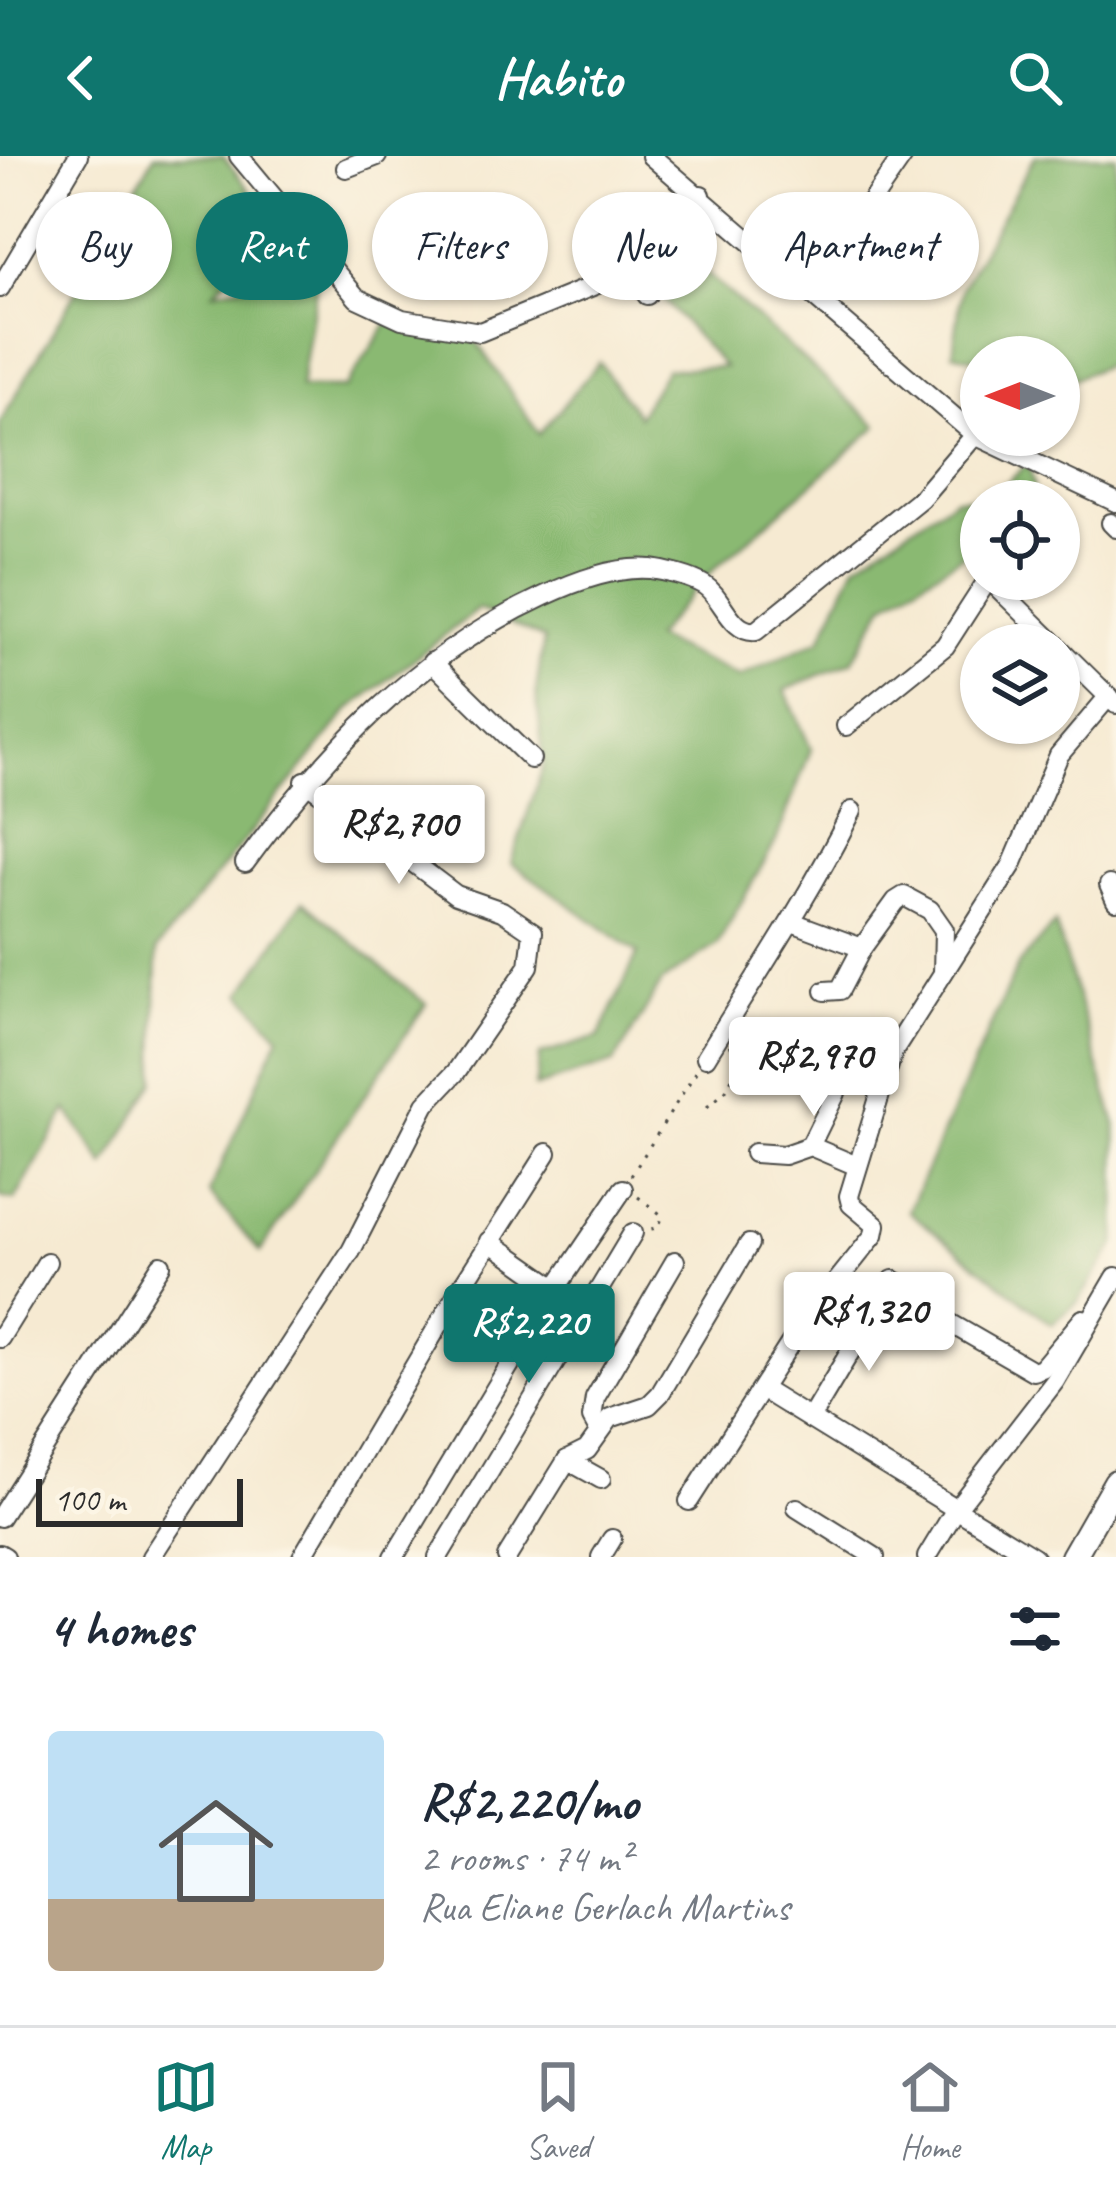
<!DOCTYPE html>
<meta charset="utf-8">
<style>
:root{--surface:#fff;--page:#f2f2f3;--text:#1f2937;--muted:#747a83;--line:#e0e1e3;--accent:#0f766e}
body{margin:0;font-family:Caveat,sans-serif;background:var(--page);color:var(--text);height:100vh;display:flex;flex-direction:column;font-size:45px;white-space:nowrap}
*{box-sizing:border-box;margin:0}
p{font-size:39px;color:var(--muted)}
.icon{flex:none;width:66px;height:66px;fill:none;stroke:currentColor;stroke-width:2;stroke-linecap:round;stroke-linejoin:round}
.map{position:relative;height:1401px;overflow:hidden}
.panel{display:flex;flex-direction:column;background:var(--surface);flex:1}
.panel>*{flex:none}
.banner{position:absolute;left:36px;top:36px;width:1044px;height:108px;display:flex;gap:24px}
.needle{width:78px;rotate:270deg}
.tools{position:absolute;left:960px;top:180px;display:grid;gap:24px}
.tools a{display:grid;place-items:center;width:120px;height:120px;border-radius:50%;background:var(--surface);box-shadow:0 3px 9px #0004;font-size:60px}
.scale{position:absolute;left:36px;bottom:30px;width:207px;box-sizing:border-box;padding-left:12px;border:6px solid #2b2b2b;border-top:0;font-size:33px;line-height:42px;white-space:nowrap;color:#2b2b2b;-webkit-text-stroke:9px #fcf5e5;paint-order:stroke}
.price{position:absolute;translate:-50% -102px;padding:0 27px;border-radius:12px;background:#fff;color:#222;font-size:39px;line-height:78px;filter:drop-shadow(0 3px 6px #0008)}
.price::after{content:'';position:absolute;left:50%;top:72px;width:36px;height:27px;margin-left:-18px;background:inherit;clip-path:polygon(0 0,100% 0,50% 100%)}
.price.on{background:var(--accent);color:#fff}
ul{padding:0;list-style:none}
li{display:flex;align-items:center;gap:36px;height:300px;padding:0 48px}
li+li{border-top:3px solid var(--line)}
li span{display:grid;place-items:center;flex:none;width:336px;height:240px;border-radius:12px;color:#555}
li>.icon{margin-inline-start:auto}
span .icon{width:144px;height:144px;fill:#fffc;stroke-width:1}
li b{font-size:51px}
h2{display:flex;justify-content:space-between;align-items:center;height:144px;padding:0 48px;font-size:51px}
.pill{padding:0 42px;border-radius:54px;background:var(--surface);box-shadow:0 3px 9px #0004;font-size:42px;line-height:108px}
.pill.on{background:var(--accent);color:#fff}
header{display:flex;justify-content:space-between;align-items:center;height:156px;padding:0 48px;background:var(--accent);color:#fff;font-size:54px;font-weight:600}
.tab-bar{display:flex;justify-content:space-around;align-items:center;height:168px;border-top:3px solid var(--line);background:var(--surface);font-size:33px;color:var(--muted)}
.tab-bar a{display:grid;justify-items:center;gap:6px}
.tab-bar .on{color:var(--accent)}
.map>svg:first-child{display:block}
.forest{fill:#8ab972;stroke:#5a724e;stroke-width:3}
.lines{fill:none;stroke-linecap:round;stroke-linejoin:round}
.minor-casing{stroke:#494844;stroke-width:22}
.major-casing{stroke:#494844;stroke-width:28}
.path{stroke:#494844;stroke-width:3;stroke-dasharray:3 9;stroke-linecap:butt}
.minor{stroke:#fff;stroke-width:18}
.major{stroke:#fff;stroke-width:24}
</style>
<header><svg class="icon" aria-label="back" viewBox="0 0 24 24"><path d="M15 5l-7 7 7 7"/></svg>Habito<svg class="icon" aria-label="search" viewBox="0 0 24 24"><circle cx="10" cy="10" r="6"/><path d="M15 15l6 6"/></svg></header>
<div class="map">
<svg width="1116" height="1401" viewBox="0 0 1116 1401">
<rect width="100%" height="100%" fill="#fcf5e5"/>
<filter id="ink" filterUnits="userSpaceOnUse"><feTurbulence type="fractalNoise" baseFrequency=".00833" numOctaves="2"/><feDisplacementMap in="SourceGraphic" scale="24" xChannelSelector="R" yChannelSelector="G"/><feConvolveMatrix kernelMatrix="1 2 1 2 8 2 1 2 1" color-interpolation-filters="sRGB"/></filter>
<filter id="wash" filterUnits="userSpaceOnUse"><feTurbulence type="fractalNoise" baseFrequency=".004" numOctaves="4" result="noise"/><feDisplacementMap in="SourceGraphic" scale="48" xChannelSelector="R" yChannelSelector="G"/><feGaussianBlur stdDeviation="2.7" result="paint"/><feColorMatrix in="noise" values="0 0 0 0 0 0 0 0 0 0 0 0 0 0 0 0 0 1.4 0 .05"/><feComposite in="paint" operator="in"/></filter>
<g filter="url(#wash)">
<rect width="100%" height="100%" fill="#f6ead2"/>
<g class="forest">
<path d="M154 0H223L279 72 214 135 319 114 300 232H345L389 165 476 185 539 278 599 206 638 260 666 213 724 211 634 111 660 76 878 270 704 422 654 482 739 521 821 483 856 408 955 342H992L1028 307 1034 331 1023 345H981V388L885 448 852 505 785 534 811 593 776 685 717 789 662 826 614 907 535 931 540 899 599 881 638 797 511 707 544 608 536 535 544 483 478 453 350 553 157 793 155 925 105 1010 67 954 15 1044 0 1041V267Z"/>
<path d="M1035 0H1116V205L1071 224 1059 221V201L981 204 953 197 962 131Z"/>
<path d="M303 745 426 848 260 1096 209 1037 279 879 242 837Z"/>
<path d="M1055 767 1116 969V1088L1078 1146 1052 1168 908 1055 1018 809Z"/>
</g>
</g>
<g filter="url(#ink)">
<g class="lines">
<defs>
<g id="minor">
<path d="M239 0 357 142 402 163 480 176 617 120 634 121 647 139"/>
<path d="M651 0 975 279 1116 346"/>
<path d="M346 12 377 0"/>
<path d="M671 80 701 39"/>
<path d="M801 127 871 46 903 0"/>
<path d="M0 132 78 0"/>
<path d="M1111 367 1116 372"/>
<path d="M1059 492 1116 548"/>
<path d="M432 506 531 603"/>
<path d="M846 570 945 490 985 428 992 426 1056 489"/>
<path d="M245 707C327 595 416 499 544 440 576 425 615 410 651 413 666 415 691 421 704 429 723 441 731 478 756 475L921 342 975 279"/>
<path d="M1109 729 1116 745"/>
<path d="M792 766 862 792 896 745 904 740 930 754 944 774 943 817"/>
<path d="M825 835 840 834 862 792"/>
<path d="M706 901C756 820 809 741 852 655"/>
<path d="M810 990 836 937"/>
<path d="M754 997 784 999 810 990 857 1010"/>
<path d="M489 1085 556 1132"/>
<path d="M948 1166 1033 1215 1042 1212 1083 1163"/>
<path d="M0 1182 47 1106"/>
<path d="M763 1234 1034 1401"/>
<path d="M810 1263 893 1124 917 1137"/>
<path d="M598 1273 592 1262 595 1242 675 1105"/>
<path d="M567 1304 601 1323"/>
<path d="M689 1345 802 1169 874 1079 876 1069 851 1048 849 1040 893 896 1012 709 1059 599 1109 540"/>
<path d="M797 1352 875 1401"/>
<path d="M0 1361 161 1109"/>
<path d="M0 1398 5 1401"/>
<path d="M151 1401 351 1095 426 948 456 916 529 810 533 776 502 755 456 739 305 625"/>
<path d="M302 1401 454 1143 547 997"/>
<path d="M394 1401 556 1132 623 1033"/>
<path d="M438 1401 633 1077"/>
<path d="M507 1401 567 1304 587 1294 610 1262 649 1249 660 1238 749 1088"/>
<path d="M601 1401 612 1383"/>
<path d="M927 1401 956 1353 1055 1225 1116 1121"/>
</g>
<path id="major" d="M1073 1401 1116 1326"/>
</defs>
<use href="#minor" class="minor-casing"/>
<use href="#major" class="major-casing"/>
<g class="path">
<path d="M707 951 725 936 738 910 730 888"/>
<path d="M631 1020 696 916"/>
<path d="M638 1041 663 1060 658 1072 646 1074"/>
</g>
<use href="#minor" class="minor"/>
<use href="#major" class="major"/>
</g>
</g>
</svg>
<div class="tools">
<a><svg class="needle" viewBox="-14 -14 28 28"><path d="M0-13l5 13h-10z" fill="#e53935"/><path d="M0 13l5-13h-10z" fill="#747a83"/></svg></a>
<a><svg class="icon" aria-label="locate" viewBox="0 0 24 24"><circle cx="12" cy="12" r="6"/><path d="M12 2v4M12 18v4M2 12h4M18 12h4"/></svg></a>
<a><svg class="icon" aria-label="layers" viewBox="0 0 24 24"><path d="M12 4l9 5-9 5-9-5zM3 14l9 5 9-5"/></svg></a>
</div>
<div class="scale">100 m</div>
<b class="price" style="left:399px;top:731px">R$2,700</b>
<b class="price" style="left:814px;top:963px">R$2,970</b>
<b class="price" style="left:869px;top:1218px">R$1,320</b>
<b class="price on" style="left:529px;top:1230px">R$2,220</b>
<div class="banner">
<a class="pill">Buy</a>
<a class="pill on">Rent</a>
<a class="pill">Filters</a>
<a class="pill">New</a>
<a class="pill">Apartment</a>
</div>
</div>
<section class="panel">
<h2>4 homes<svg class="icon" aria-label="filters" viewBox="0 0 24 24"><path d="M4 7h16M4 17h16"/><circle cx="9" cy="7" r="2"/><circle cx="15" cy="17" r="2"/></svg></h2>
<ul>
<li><span style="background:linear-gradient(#bfe0f5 70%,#b9a48a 0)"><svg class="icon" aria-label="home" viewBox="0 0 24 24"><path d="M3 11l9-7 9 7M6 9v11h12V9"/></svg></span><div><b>R$2,220/mo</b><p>2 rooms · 74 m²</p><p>Rua Eliane Gerlach Martins</p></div></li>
</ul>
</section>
<nav class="tab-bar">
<a class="on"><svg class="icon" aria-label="map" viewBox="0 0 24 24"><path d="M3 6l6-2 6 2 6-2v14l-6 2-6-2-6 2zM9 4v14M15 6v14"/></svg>Map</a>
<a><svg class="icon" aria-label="saved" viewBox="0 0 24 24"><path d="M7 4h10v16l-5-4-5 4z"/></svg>Saved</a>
<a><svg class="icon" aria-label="home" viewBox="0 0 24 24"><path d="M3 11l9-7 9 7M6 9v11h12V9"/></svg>Home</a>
</nav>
